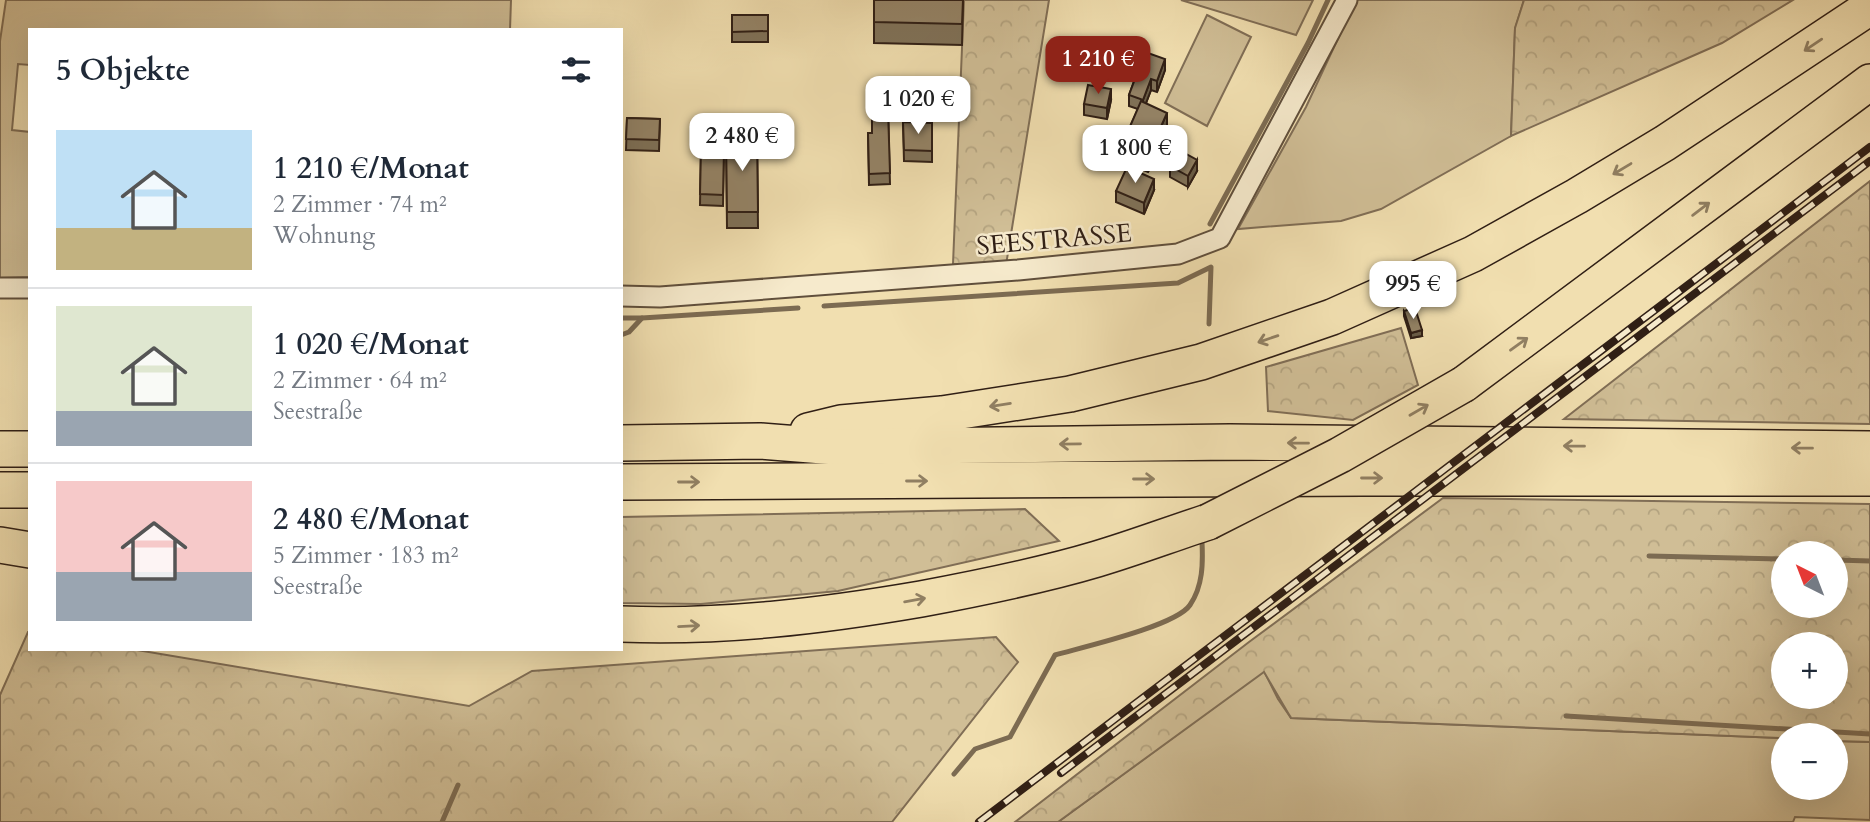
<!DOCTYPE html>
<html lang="de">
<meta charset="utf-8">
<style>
:root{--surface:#fff;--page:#f6f6f7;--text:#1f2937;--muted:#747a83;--line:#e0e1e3;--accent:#8f2418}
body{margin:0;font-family:Cardo,serif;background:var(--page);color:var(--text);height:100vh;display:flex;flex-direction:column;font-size:26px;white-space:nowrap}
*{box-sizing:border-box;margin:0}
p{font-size:23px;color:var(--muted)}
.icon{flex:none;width:38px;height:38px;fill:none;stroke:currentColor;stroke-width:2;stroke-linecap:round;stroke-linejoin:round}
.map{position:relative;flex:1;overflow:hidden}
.panel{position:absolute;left:28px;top:28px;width:595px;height:623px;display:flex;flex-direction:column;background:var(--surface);border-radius:0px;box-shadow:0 7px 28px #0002}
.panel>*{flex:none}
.needle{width:46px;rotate:318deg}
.fabs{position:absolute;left:1771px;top:541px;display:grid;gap:14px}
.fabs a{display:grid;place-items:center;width:77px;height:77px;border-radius:50%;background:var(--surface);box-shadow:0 7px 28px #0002;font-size:35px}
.price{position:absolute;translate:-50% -60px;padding:0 16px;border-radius:14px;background:#fff;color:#222;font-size:23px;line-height:46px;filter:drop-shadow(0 2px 4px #0008)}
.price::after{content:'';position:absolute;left:50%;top:42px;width:21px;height:16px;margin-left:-10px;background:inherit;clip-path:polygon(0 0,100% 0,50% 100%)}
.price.current{background:var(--accent);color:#fff}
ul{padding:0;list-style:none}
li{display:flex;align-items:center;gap:21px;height:175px;padding:0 28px}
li+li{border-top:2px solid var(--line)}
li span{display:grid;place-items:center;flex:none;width:196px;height:140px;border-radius:0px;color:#555}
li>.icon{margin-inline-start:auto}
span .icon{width:84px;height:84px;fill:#fffc;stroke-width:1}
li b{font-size:30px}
h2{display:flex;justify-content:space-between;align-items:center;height:84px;padding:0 28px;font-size:30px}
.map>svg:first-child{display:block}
.grass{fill:#d0be96;stroke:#806e56;stroke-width:2}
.forest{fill:url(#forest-crowns);stroke:#806e56;stroke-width:2;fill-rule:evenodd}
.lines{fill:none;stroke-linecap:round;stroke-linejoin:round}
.stream{stroke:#7c6b52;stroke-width:5}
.street-casing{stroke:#604f3c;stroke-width:23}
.highway-casing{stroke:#301f15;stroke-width:38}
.street{stroke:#f6eacc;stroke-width:19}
.highway{stroke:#f1dfb0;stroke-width:35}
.rail-casing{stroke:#301f15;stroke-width:8}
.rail{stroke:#f6eacc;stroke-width:5;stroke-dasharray:16;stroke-linecap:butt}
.highway-bridge-casing{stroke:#301f15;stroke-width:38;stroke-linecap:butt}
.highway-bridge{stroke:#f1dfb0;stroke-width:35}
.wall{fill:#7f7158;stroke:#301f15;stroke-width:2}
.shaded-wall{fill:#685c47;stroke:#301f15;stroke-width:2}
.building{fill:#948366;stroke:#301f15;stroke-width:2}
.oneway{stroke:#907f62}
.labels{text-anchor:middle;stroke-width:5;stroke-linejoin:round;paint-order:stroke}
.street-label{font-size:26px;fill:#301f15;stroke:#f6eacc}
</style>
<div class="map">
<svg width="1870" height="822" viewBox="0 0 1870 822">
<defs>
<pattern id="forest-crowns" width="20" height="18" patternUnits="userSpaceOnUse" patternTransform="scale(1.75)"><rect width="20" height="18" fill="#d0be96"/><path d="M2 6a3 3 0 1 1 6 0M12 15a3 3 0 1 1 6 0" fill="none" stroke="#b3a380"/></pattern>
</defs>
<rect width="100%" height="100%" fill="#f1dfb0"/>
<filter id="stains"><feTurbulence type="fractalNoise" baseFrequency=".00286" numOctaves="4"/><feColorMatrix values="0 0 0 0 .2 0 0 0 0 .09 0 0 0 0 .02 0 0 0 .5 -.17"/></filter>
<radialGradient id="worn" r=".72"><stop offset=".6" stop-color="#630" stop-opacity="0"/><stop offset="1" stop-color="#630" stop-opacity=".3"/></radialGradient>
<g class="grass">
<path d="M6 0H511L510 30H30V65L18 64 12 130 30 132V277L0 278V41Z"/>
<path d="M1181 0H1313L1296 35Z"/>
<path d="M1356 0H1524L1515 29 1511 136 1381 209 1341 221 1238 229 1306 107Z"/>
<path d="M1207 15 1251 37 1207 126 1165 103Z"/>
<path d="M1264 671 1278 699 1291 718 1783 738V788H1836V741L1870 742V820L1795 817 1793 822H1058Z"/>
</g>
<g class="forest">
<path d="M964 0H1049L1006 265 953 264Z"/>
<path d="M1524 0H1793L1722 43 1511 136 1515 28Z"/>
<path d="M1870 181V424L1564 419Z"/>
<path d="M1401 328 1418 385 1353 420 1268 411 1266 367Z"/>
<path d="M1443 498 1870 504V742L1836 741V735H1783V738L1291 718 1264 672 1058 822H1015L1249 642ZM1783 553H1836V606H1783ZM1836 644V696H1783V644Z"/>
<path d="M1025 509 1059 541 838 591 701 604 621 603V517Z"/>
<path d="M28 632H30V649H131L469 706 532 671 996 637 1018 662 892 822H0V695Z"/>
</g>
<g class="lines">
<g class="stream">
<path d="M1210 224 1308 43 1328 0"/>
<path d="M824 306 1178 283 1211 267 1209 324"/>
<path d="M621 318H642"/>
<path d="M621 335 629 332 642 318 798 308"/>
<path d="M1649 556 1783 559"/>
<path d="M1836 560 1870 561"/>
<path d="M1566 716 1870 734"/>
<path d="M954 774 975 749 1010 737 1055 655C1083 647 1176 626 1190 605 1203 586 1203 563 1202 542"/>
<path d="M442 822 458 785"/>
</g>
<defs>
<g id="street">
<path d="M0 288H30"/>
<path d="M621 296 660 297 1018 270 1178 254 1220 238 1347 0"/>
</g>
<g id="highway">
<path d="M1464 384 1870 82"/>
<path d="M808 431 841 423 942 414 1070 394 1201 362 1332 317 1473 254 1577 196 1665 143 1870 7"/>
<path d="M621 443 760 441 836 447 1230 442 1870 449"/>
<path d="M0 449H30"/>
<path d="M621 482 1363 478H1870"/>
<path d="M0 490H30"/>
<path d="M0 545 30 550"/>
<path d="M621 624C722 628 822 616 921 599 980 588 1040 576 1097 559 1134 548 1171 534 1208 522"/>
</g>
</defs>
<use href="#street" class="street-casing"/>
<use href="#highway" class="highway-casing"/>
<use href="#street" class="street"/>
<use href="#highway" class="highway"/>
<defs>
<g id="rail">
<path d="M1061 773 1870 161"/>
<path d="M979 822 1870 147"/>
</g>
</defs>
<use href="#rail" class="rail-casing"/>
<use href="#rail" class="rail"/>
<defs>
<path id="highway-bridge" d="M1208 522 1340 455 1464 384"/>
</defs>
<use href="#highway-bridge" class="highway-bridge-casing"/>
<use href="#highway-bridge" class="highway-bridge"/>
</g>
<g class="wall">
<path d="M874 0H963L962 45 874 43Z"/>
<rect x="732" y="15" width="36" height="27"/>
<path d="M1145 52 1165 70 1157 92 1151 90 1146 103 1167 129 1148 172 1122 161V145L1138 109 1129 106V95Z"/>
<path d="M1111 100 1107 119 1084 115V104Z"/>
<path d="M888 109 890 184 869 185 868 133H872Z"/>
<path d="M627 118 660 119 659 151 626 150Z"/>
<path d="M903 122 932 123V162L904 161Z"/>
<path d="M726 134H757L758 228H727Z"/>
<path d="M701 149H724L723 206 700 205Z"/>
<path d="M1170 166 1197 171 1188 187 1170 177Z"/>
<path d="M1154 190 1144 214 1116 202V191Z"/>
<path d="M1404 311 1422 336 1411 338 1404 316Z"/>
</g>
<g class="shaded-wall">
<path d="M1165 59V70L1157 92V81Z"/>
<path d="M1151 79V90L1143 111V100Z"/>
<path d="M1111 89V100L1107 119V108Z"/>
<path d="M1167 113V129L1148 172V156Z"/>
<path d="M1197 160V171L1188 187V176Z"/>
<path d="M1154 179V190L1144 214V203Z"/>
<path d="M1422 330V336L1411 338V333Z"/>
</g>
<g class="building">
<path d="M874 0H963L962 24 874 22Z"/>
<path d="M732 15H768V31L732 32Z"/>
<path d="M1145 52 1165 59 1157 81 1151 79 1143 100 1129 95Z"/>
<path d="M1088 85 1111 89 1107 108 1084 104Z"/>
<path d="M1141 101 1167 113 1148 156 1122 145Z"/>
<path d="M888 109 890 173 869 174 868 133H872V110Z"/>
<path d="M627 118 660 119 659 140 626 139Z"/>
<path d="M903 122 932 123V151L904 150Z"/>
<path d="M726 134H757L758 212H727Z"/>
<path d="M701 149H724L723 195 700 194Z"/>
<path d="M1179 150 1197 160 1188 176 1170 166Z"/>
<path d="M1127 167 1154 179 1144 203 1116 191Z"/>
<path d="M1415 308 1422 330 1411 333 1404 311Z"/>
</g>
<defs><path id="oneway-shaft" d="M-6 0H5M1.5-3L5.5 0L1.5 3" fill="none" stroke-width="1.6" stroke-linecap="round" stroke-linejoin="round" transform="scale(1.75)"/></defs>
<g class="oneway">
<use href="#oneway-shaft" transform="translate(1813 45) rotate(146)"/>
<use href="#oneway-shaft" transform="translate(1622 169) rotate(149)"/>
<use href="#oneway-shaft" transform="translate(1701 209) rotate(-37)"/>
<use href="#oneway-shaft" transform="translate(1268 339) rotate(161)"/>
<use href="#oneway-shaft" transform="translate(1519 344) rotate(-36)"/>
<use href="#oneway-shaft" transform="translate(1000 405) rotate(171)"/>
<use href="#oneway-shaft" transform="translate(1419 410) rotate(-30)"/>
<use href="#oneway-shaft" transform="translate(1298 443) rotate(-179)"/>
<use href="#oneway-shaft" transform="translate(1070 444) rotate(179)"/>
<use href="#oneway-shaft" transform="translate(1574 446) rotate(-179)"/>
<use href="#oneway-shaft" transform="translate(1802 448) rotate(-179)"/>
<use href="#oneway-shaft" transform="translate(1372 478)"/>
<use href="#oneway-shaft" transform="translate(1144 479)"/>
<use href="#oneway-shaft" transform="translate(917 481)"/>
<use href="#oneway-shaft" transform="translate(689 482)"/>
<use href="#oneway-shaft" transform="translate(915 600) rotate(-10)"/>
<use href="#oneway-shaft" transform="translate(689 626) rotate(-3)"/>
</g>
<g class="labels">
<g class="street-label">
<text transform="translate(1054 239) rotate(-5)" y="9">SEESTRASSE</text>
</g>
</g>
<rect width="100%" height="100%" filter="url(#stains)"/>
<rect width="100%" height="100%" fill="url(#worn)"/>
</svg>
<div class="fabs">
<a><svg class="needle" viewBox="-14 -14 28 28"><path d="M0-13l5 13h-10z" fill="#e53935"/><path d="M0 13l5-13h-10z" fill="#747a83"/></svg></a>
<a>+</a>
<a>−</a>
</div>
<b class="price current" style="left:1098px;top:96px">1 210 €</b>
<b class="price" style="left:918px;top:136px">1 020 €</b>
<b class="price" style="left:742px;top:173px">2 480 €</b>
<b class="price" style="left:1135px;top:185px">1 800 €</b>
<b class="price" style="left:1413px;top:321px">995 €</b>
<section class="panel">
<h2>5 Objekte<svg class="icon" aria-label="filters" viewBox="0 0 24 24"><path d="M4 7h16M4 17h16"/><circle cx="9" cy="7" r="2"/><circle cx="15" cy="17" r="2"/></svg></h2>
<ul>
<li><span style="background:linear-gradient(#bfe0f5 70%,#c2b280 0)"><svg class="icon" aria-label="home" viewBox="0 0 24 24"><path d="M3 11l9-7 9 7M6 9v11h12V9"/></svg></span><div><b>1 210 €/Monat</b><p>2 Zimmer · 74 m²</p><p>Wohnung</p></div></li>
<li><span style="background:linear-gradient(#dfe7d0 75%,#9aa5b1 0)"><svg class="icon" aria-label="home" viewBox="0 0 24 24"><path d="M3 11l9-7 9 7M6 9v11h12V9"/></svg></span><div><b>1 020 €/Monat</b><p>2 Zimmer · 64 m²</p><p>Seestraße</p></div></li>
<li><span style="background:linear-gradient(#f6c9c9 65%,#9aa5b1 0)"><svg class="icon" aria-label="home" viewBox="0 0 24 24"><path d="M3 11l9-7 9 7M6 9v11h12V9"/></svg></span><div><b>2 480 €/Monat</b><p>5 Zimmer · 183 m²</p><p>Seestraße</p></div></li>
</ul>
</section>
</div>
